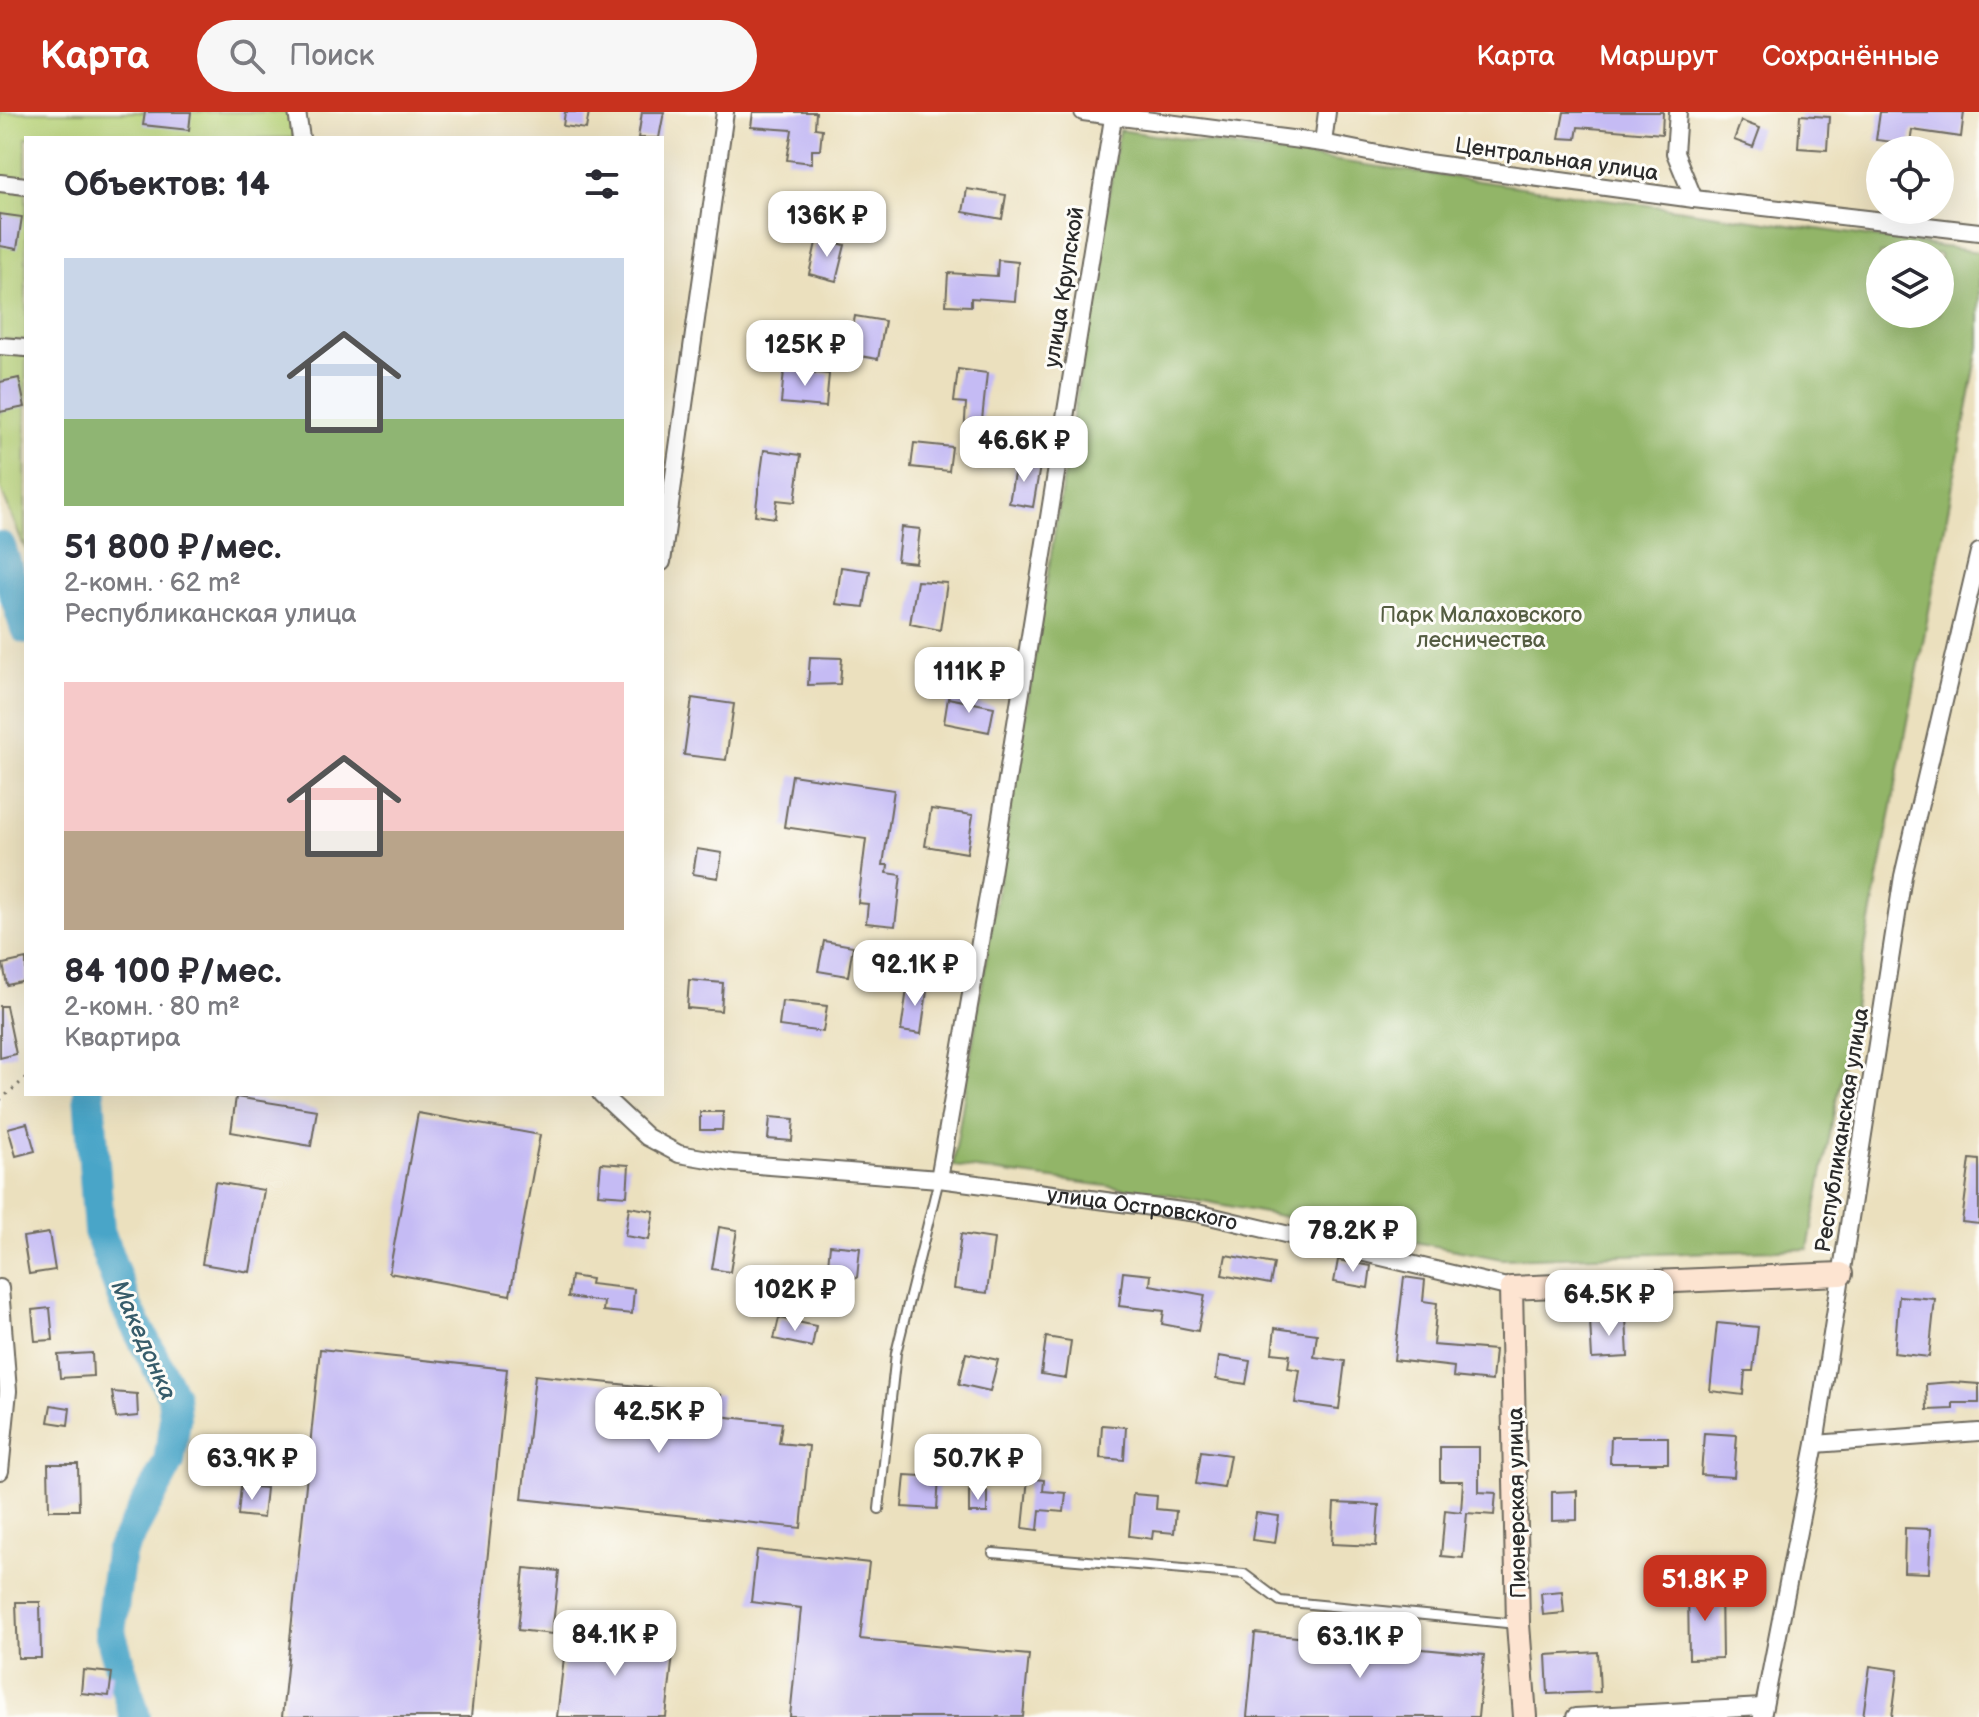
<!DOCTYPE html>
<html lang="ru">
<meta charset="utf-8">
<style>
:root{--surface:#fff;--page:#f7f7f7;--text:#2b2b33;--muted:#7c7c81;--accent:#c8321e}
body{margin:0;font-family:"Balsamiq Sans",sans-serif;background:var(--page);color:var(--text);height:100vh;display:flex;flex-direction:column;font-size:30px;white-space:nowrap}
*{box-sizing:border-box;margin:0}
p{font-size:26px;color:var(--muted)}
.icon{flex:none;width:44px;height:44px;fill:none;stroke:currentColor;stroke-width:2;stroke-linecap:round;stroke-linejoin:round}
.map{position:relative;flex:1;overflow:hidden}
.sheet{position:absolute;left:24px;top:24px;width:640px;height:960px;display:flex;flex-direction:column;background:var(--surface);border-radius:0px;box-shadow:0 8px 32px #0002}
.sheet>*{flex:none}
.controls{position:absolute;left:1866px;top:24px;display:grid;gap:16px}
.controls a{display:grid;place-items:center;width:88px;height:88px;border-radius:50%;background:var(--surface);box-shadow:0 8px 32px #0002;font-size:40px}
.price{position:absolute;translate:-50% -68px;padding:0 18px;border-radius:16px;background:#fff;color:#222;font-size:26px;line-height:52px;filter:drop-shadow(0 2px 4px #0008)}
.price::after{content:'';position:absolute;left:50%;top:48px;width:24px;height:18px;margin-left:-12px;background:inherit;clip-path:polygon(0 0,100% 0,50% 100%)}
.price.on{background:var(--accent);color:#fff}
ul{padding:0;list-style:none}
li{display:grid;align-content:center;gap:16px;height:424px;padding:0 40px}
li span{display:grid;place-items:center;height:248px;border-radius:0px;color:#555}
li>.icon{margin-inline-start:auto}
span .icon{width:144px;height:144px;fill:#fffc;stroke-width:1}
li b{font-size:34px}
h2{display:flex;justify-content:space-between;align-items:center;height:96px;padding:0 40px;font-size:34px}
header{display:flex;align-items:center;gap:48px;box-sizing:border-box;height:112px;padding:0 40px;background:var(--accent);color:#fff}
header strong{font-size:38px}
nav{display:flex;gap:44px;margin-inline-start:auto;font-size:28px}
.search{width:560px;height:72px;background:var(--page);display:flex;align-items:center;gap:20px;box-sizing:border-box;padding:0 28px;border-radius:44px;color:var(--muted);font-size:30px}
.map>svg:first-child{display:block}
.green{fill:#b8d378;stroke:#727f52;stroke-width:2}
.forest{fill:#92b568;stroke:#5e704a;stroke-width:2;fill-rule:evenodd}
.lines{fill:none;stroke-linecap:round;stroke-linejoin:round}
.river{stroke:#4aa5c8;stroke-width:32}
.building{fill:#c5bbf4}
.lane-casing{stroke:#6e6a5e;stroke-width:12}
.street-casing{stroke:#6e6a5e;stroke-width:20}
.secondary-casing{stroke:#6e6a5e;stroke-width:26}
.path{stroke:#6e6a5e;stroke-width:3;stroke-dasharray:2 6;stroke-linecap:butt}
.lane{stroke:#fff;stroke-width:8}
.street{stroke:#fff;stroke-width:16}
.secondary{stroke:#fde4d1;stroke-width:22}
.labels{text-anchor:middle;stroke-width:6;stroke-linejoin:round;paint-order:stroke}
.street-label{font-size:22px;fill:#2b2b2b;stroke:#fdfcf7}
.park-label{font-size:22px;fill:#555d42;stroke:#fdfcf7}
.water-label{font-size:24px;font-style:italic;fill:#375c6a;stroke:#fdfcf7}
</style>
<header>
<strong>Карта</strong>
<div class="search"><svg class="icon" aria-label="search" viewBox="0 0 24 24"><circle cx="10" cy="10" r="6"/><path d="M15 15l6 6"/></svg>Поиск</div>
<nav><a>Карта</a><a>Маршрут</a><a>Сохранённые</a></nav>
</header>
<div class="map">
<svg width="1979" height="1605" viewBox="0 0 1979 1605">
<rect width="100%" height="100%" fill="#fdfcf7"/>
<filter id="ink" filterUnits="userSpaceOnUse"><feTurbulence type="fractalNoise" baseFrequency=".0125" numOctaves="2"/><feDisplacementMap in="SourceGraphic" scale="16" xChannelSelector="R" yChannelSelector="G"/><feConvolveMatrix kernelMatrix="1 2 1 2 8 2 1 2 1" color-interpolation-filters="sRGB"/></filter>
<filter id="wash" filterUnits="userSpaceOnUse"><feTurbulence type="fractalNoise" baseFrequency=".006" numOctaves="4" result="noise"/><feDisplacementMap in="SourceGraphic" scale="32" xChannelSelector="R" yChannelSelector="G"/><feGaussianBlur stdDeviation="1.8" result="paint"/><feColorMatrix in="noise" values="0 0 0 0 0 0 0 0 0 0 0 0 0 0 0 0 0 1.4 0 .05"/><feComposite in="paint" operator="in"/></filter>
<g filter="url(#wash)">
<rect width="100%" height="100%" fill="#ebe0be"/>
<g class="green">
<path d="M0 0H289L294 26H26V68L0 65Z"/>
<path d="M0 77 26 80V229L0 227Z"/>
<path d="M0 240 26 242 25 437 0 375Z"/>
</g>
<path class="forest" d="M1119 18 1979 140V235L1808 1137 1502 1147 1167 1082 953 1054ZM1880 142H1940V202H1880Z"/>
<g class="lines">
<g class="river">
<path d="M0 435 26 516"/>
<path d="M89 982 99 1119 126 1194 173 1284 175 1307 169 1350 120 1441 110 1520 135 1605"/>
</g>
</g>
<g id="blocks">
<g class="building">
<path d="M145 0H191L189 18 143 13Z"/>
<path d="M565 0H589L586 17 563 14Z"/>
<path d="M642 0H664L659 26H638Z"/>
<path d="M753 0H816L815 16 822 17 820 38H812V51L787 48 792 18 751 15Z"/>
<path d="M1564 0H1663L1662 22 1578 15 1576 27 1559 26Z"/>
<path d="M1880 0H1964L1961 25 1912 18 1910 32 1876 28Z"/>
<path d="M1800 3 1829 5 1827 38 1798 36Z"/>
<path d="M1741 9 1760 16 1753 35 1734 28Z"/>
<path d="M967 77 1006 83 1002 107 963 100Z"/>
<path d="M0 102 22 105 17 137 0 134Z"/>
<path d="M817 126 845 133 836 169 809 162Z"/>
<path d="M998 148 1018 150 1015 189 971 186V194L946 193 948 161 997 164Z"/>
<path d="M855 204 885 209 878 247 848 242Z"/>
<path d="M958 257 987 261 982 308H985L982 328 964 325 966 291 954 290Z"/>
<path d="M784 258 829 262 826 295 781 291Z"/>
<path d="M19 266 25 295 0 300V270Z"/>
<path d="M914 331 952 335 949 359 911 355Z"/>
<path d="M764 338 801 343 795 390 777 388 775 406 755 403Z"/>
<path d="M1016 350 1040 354 1033 395 1009 391Z"/>
<path d="M901 415 920 417 916 451 897 449Z"/>
<path d="M841 455 870 459 864 495 836 492Z"/>
<path d="M917 469 947 471 940 518 910 512Z"/>
<path d="M810 545 842 546 840 572 808 573Z"/>
<path d="M692 586 734 592 726 648 684 643Z"/>
<path d="M948 586 994 595 989 620 944 611Z"/>
<path d="M792 663 894 678 883 753H888L887 761 901 763 895 814 866 811 868 792 858 791 866 727 784 715Z"/>
<path d="M931 697 973 703 967 741 925 734Z"/>
<path d="M697 737 722 741 718 766 693 762Z"/>
<path d="M824 829 853 834 848 864 818 859Z"/>
<path d="M26 847V869L7 873 3 852Z"/>
<path d="M689 868 723 871 721 899 687 896Z"/>
<path d="M908 870 928 872 921 922 901 919Z"/>
<path d="M782 889 827 894 823 920 779 914Z"/>
<path d="M0 894H6L16 942 0 946Z"/>
<path d="M236 985 317 998 311 1034 231 1020Z"/>
<path d="M700 1000H723L722 1018H700Z"/>
<path d="M418 1001 540 1023 510 1183 389 1161Z"/>
<path d="M770 1005 794 1007 792 1029 768 1027Z"/>
<path d="M27 1011 35 1039 16 1044 8 1016Z"/>
<path d="M1970 1047 1979 1048V1112L1962 1110Z"/>
<path d="M601 1051 629 1053 627 1084 598 1082Z"/>
<path d="M215 1070 264 1078 250 1160 202 1152Z"/>
<path d="M629 1095 654 1099 649 1128 625 1124Z"/>
<path d="M719 1115 737 1118 730 1160 712 1157Z"/>
<path d="M49 1121 55 1158 29 1162 23 1125Z"/>
<path d="M961 1122 994 1127 987 1181 954 1177Z"/>
<path d="M830 1133 860 1136 857 1166 827 1163Z"/>
<path d="M1226 1143 1274 1152 1270 1172 1222 1163Z"/>
<path d="M1338 1148 1371 1154 1368 1176 1334 1170Z"/>
<path d="M1123 1160 1151 1163 1150 1173 1205 1183 1198 1219 1162 1212 1164 1199 1119 1194Z"/>
<path d="M571 1164 591 1167 590 1172 634 1177 632 1202 603 1199 604 1190 568 1185Z"/>
<path d="M1404 1165 1425 1168 1423 1189 1437 1191 1433 1233 1495 1238 1492 1269 1453 1265 1454 1255 1394 1248Z"/>
<path d="M1899 1184 1935 1187 1929 1245 1894 1241Z"/>
<path d="M50 1196 53 1228 35 1229 32 1198Z"/>
<path d="M1626 1205 1628 1245 1592 1247 1590 1208Z"/>
<path d="M779 1206 816 1214 812 1235 774 1227Z"/>
<path d="M1717 1211 1758 1215 1753 1259H1745L1743 1283 1710 1279Z"/>
<path d="M1275 1216 1317 1222 1314 1245 1345 1249 1339 1297 1295 1291 1300 1258 1288 1256 1290 1243 1272 1241Z"/>
<path d="M1046 1225 1071 1229 1066 1266 1041 1262Z"/>
<path d="M320 1237 507 1257 471 1605H282Z"/>
<path d="M92 1241 93 1264 60 1266 58 1243Z"/>
<path d="M966 1241 998 1248 990 1279 959 1272Z"/>
<path d="M1219 1244 1250 1249 1246 1272 1216 1267Z"/>
<path d="M535 1263 721 1283 719 1304 782 1311 779 1331 809 1334 801 1416 522 1387Z"/>
<path d="M1952 1270 1979 1272V1291H1953V1297L1927 1298 1926 1272Z"/>
<path d="M112 1280 137 1282 138 1304 116 1306Z"/>
<path d="M51 1293 70 1296 68 1313 48 1310Z"/>
<path d="M1102 1313 1126 1315 1124 1348 1100 1346Z"/>
<path d="M1704 1321 1737 1323 1734 1365 1701 1363Z"/>
<path d="M1611 1325H1668V1351H1610Z"/>
<path d="M1440 1335H1479V1380L1496 1381 1494 1403 1467 1401 1463 1446 1441 1444 1445 1398 1461 1400 1463 1369H1440Z"/>
<path d="M1201 1339 1230 1343 1224 1376 1196 1372Z"/>
<path d="M48 1352H78L79 1398H49Z"/>
<path d="M905 1363 939 1365 937 1397 902 1395Z"/>
<path d="M1028 1366 1044 1368 1043 1379 1066 1381 1064 1400 1040 1398 1038 1418 1023 1416Z"/>
<path d="M241 1374 266 1376 263 1406 238 1403Z"/>
<rect x="969" y="1379" width="18" height="22"/>
<path d="M1577 1379V1408L1552 1409V1380Z"/>
<path d="M1133 1382 1157 1384 1156 1397 1176 1399 1174 1421 1153 1419 1152 1427 1129 1424Z"/>
<path d="M1334 1391 1379 1393 1376 1434 1332 1432Z"/>
<path d="M1256 1401 1279 1404 1275 1431 1252 1428Z"/>
<path d="M1905 1416 1931 1417 1929 1461 1904 1460Z"/>
<path d="M757 1438 869 1451 860 1527 1029 1543 1023 1605H790L801 1496 751 1490Z"/>
<path d="M524 1456 559 1459 552 1522 518 1518Z"/>
<path d="M1721 1475 1722 1546 1689 1547 1688 1476Z"/>
<path d="M1562 1479 1564 1501 1543 1503 1541 1481Z"/>
<path d="M16 1490H40L41 1546H18Z"/>
<path d="M567 1520 674 1533 666 1605H557Z"/>
<path d="M1255 1521 1484 1543 1478 1605H1247Z"/>
<path d="M1598 1540 1600 1580 1548 1582 1546 1543Z"/>
<path d="M1870 1554 1898 1558 1892 1605H1863Z"/>
<path d="M83 1558 112 1561 109 1584 81 1581Z"/>
</g>
</g>
</g>
<g filter="url(#ink)">
<use href="#blocks" fill-opacity="0" stroke="#6e6a5e" stroke-width="2"/>
<g class="lines">
<defs>
<g id="lane">
<path d="M879 1397 896 1241 939 1067"/>
<path d="M993 1441 1244 1462 1280 1489 1517 1512"/>
</g>
<g id="street">
<path d="M297 0 301 26"/>
<path d="M1083 0 1323 31 1413 49 1694 87 1979 120"/>
<path d="M1678 0 1675 41 1694 87"/>
<path d="M1323 31 1327 0"/>
<path d="M0 71 26 74"/>
<path d="M0 234 26 236"/>
<path d="M662 450 725 0"/>
<path id="s1" d="M601 982 647 1025 679 1042 732 1051 939 1067 1197 1101 1511 1176"/>
<path d="M939 1067 992 761 1114 0"/>
<path d="M0 1176 8 1279 0 1359"/>
<path d="M1815 1332 1979 1320"/>
<path d="M1575 1605 1763 1595"/>
<path d="M1762 1605 1815 1332 1903 764 1979 440"/>
</g>
<path id="secondary" d="M1525 1605 1518 1512 1511 1176 1841 1162"/>
</defs>
<use href="#lane" class="lane-casing"/>
<use href="#street" class="street-casing"/>
<use href="#secondary" class="secondary-casing"/>
<path class="path" d="M0 988 26 966"/>
<use href="#lane" class="lane"/>
<use href="#street" class="street"/>
<use href="#secondary" class="secondary"/>
</g>
</g>
<g class="labels">
<g class="street-label">
<text transform="translate(1557 46) rotate(8)" y="8">Центральная улица</text>
<text transform="translate(1063 175) rotate(-81)" y="8">улица Крупской</text>
<text transform="translate(1841 1018) rotate(-81)" y="8">Республиканская улица</text>
<text dy="8" stroke="none"><textPath href="#s1" startOffset="566">улица Островского</textPath></text>
<text transform="translate(1516 1391) rotate(-91)" y="8">Пионерская улица</text>
</g>
<g class="park-label">
<text x="1481" y="510">Парк Малаховского<tspan x="1481" dy="25">лесничества</tspan></text>
</g>
<g class="water-label">
<text transform="translate(144 1228) rotate(66)" y="8">Македонка</text>
</g>
</g>
</svg>
<div class="controls">
<a><svg class="icon" aria-label="locate" viewBox="0 0 24 24"><circle cx="12" cy="12" r="6"/><path d="M12 2v4M12 18v4M2 12h4M18 12h4"/></svg></a>
<a><svg class="icon" aria-label="layers" viewBox="0 0 24 24"><path d="M12 4l9 5-9 5-9-5zM3 14l9 5 9-5"/></svg></a>
</div>
<b class="price" style="left:827px;top:147px">136K ₽</b>
<b class="price" style="left:805px;top:276px">125K ₽</b>
<b class="price" style="left:1024px;top:372px">46.6K ₽</b>
<b class="price" style="left:969px;top:603px">111K ₽</b>
<b class="price" style="left:915px;top:896px">92.1K ₽</b>
<b class="price" style="left:1353px;top:1162px">78.2K ₽</b>
<b class="price" style="left:795px;top:1221px">102K ₽</b>
<b class="price" style="left:1609px;top:1226px">64.5K ₽</b>
<b class="price" style="left:659px;top:1343px">42.5K ₽</b>
<b class="price" style="left:252px;top:1390px">63.9K ₽</b>
<b class="price" style="left:978px;top:1390px">50.7K ₽</b>
<b class="price on" style="left:1705px;top:1511px">51.8K ₽</b>
<b class="price" style="left:615px;top:1566px">84.1K ₽</b>
<b class="price" style="left:1360px;top:1568px">63.1K ₽</b>
<section class="sheet">
<h2>Объектов: 14<svg class="icon" aria-label="filters" viewBox="0 0 24 24"><path d="M4 7h16M4 17h16"/><circle cx="9" cy="7" r="2"/><circle cx="15" cy="17" r="2"/></svg></h2>
<ul>
<li><span style="background:linear-gradient(#c9d6e8 65%,#8fb573 0)"><svg class="icon" aria-label="home" viewBox="0 0 24 24"><path d="M3 11l9-7 9 7M6 9v11h12V9"/></svg></span><div><b>51 800 ₽/мес.</b><p>2-комн. · 62 m²</p><p>Республиканская улица</p></div></li>
<li><span style="background:linear-gradient(#f6c9c9 60%,#b9a48a 0)"><svg class="icon" aria-label="home" viewBox="0 0 24 24"><path d="M3 11l9-7 9 7M6 9v11h12V9"/></svg></span><div><b>84 100 ₽/мес.</b><p>2-комн. · 80 m²</p><p>Квартира</p></div></li>
</ul>
</section>
</div>
